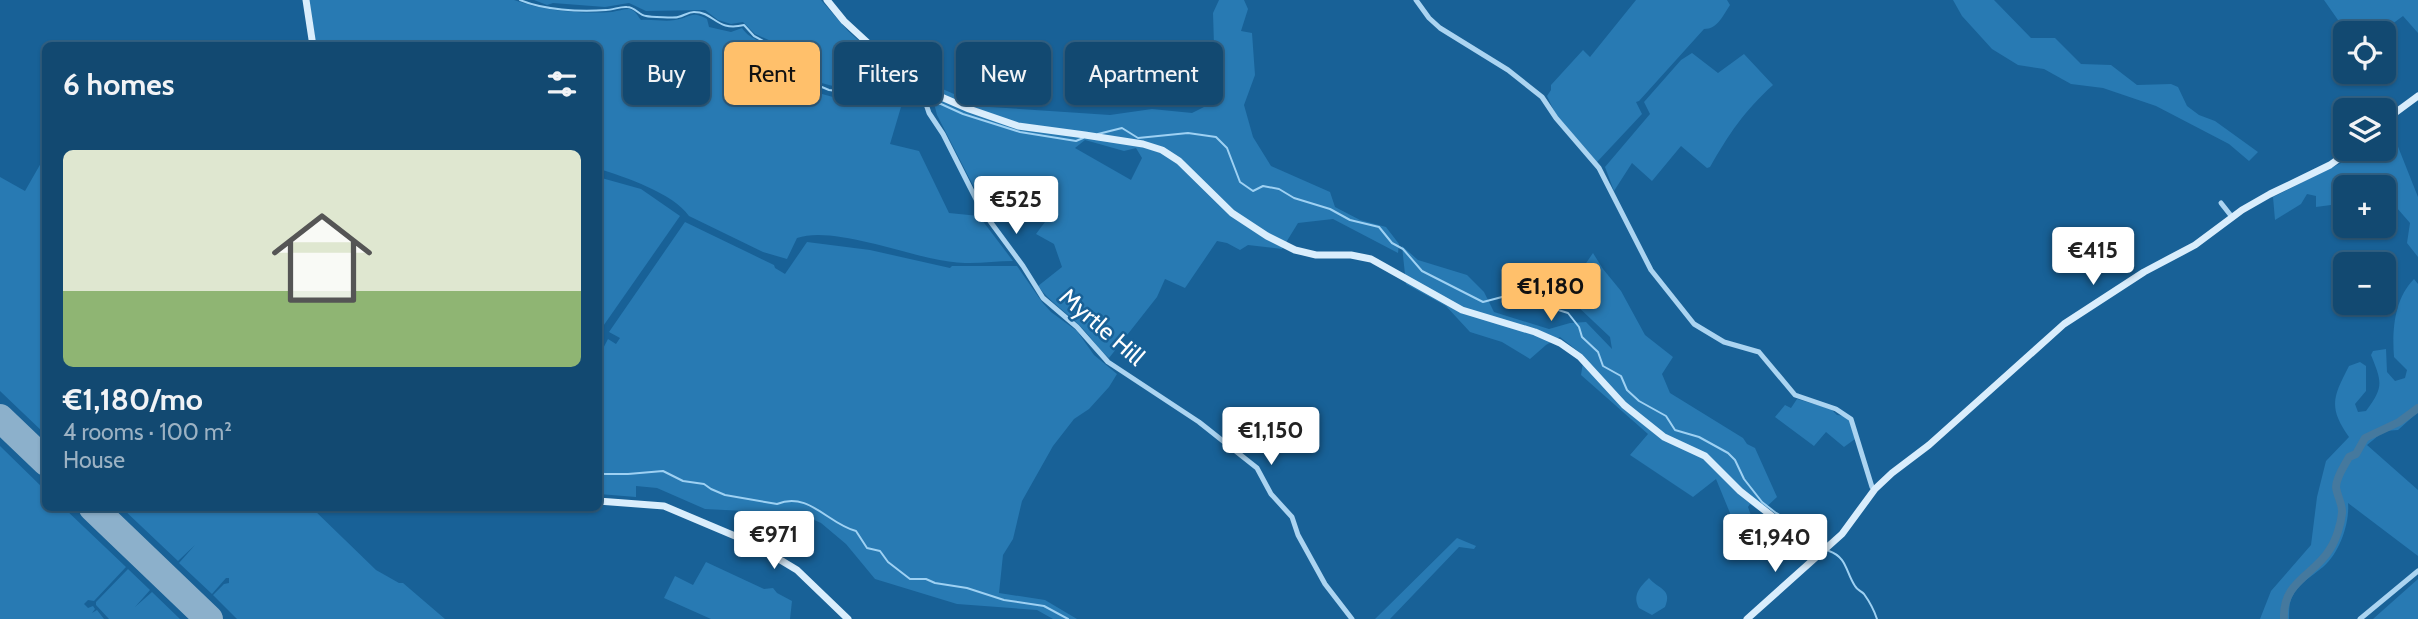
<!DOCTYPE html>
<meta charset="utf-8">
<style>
:root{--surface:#124971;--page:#1b5076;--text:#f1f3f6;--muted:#9cb2c3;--line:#316184;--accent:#ffc06b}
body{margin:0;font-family:Cabin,sans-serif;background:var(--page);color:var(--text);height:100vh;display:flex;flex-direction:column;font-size:26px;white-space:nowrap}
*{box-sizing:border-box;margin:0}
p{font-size:23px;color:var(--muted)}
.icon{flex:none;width:38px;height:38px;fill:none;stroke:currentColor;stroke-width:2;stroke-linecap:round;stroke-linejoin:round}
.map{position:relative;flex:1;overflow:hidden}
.panel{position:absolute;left:42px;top:42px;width:560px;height:469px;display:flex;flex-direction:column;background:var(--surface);border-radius:10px;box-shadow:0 2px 5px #0004,0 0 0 2px var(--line)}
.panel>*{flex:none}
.top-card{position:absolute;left:623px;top:42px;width:665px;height:63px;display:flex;gap:14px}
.controls{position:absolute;left:2333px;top:21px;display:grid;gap:14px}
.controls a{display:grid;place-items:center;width:63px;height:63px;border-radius:10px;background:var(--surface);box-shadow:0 2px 5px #0004,0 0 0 2px var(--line);font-size:35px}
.price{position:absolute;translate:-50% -60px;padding:0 16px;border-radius:7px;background:#fff;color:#222;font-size:23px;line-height:46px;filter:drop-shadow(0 2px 4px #0008)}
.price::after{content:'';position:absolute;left:50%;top:42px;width:21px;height:16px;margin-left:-10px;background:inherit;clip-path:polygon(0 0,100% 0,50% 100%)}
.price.selected{background:var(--accent);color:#111}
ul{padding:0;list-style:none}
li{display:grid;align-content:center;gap:14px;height:371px;padding:0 21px}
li+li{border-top:2px solid var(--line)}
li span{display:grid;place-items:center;height:217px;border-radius:10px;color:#555}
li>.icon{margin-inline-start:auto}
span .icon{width:126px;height:126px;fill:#fffc;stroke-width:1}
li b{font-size:30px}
h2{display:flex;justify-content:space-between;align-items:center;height:84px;padding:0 21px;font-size:30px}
.tag{padding:0 24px;border-radius:10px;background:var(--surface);box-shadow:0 2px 5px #0004,0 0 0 2px var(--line);font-size:24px;line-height:63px}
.tag.selected{background:var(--accent);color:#111}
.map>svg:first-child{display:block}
.green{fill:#287ab3;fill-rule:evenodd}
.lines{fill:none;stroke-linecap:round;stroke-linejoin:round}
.stream{stroke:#9ed1f3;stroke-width:2}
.river{stroke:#45799e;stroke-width:8}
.runway{stroke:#8cb0cb;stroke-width:28}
.street{stroke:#abd4f1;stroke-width:5}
.secondary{stroke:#d9edfc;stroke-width:7}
.labels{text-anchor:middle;stroke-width:5;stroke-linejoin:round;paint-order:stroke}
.street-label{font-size:24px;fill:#fff;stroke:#186197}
</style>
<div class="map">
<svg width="2418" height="619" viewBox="0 0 2418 619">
<rect width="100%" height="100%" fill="#186197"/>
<g class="green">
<path d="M309 0H514C545 11 580 14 612 12 618 11 623 9 629 9 635 10 637 15 641 20 652 19 665 22 675 20 691 18 690 10 707 19L709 27 731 32 742 28C750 39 755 37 764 45 773 53 776 68 786 75 815 101 865 101 901 107L890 144 919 151 949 213 979 216 1013 261C994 261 972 265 953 262 912 258 834 225 797 238L787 259 763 252 689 216C673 193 625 177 599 169L598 46 316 45Z"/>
<path d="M534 0H821L848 31 896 74 920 91 923 99C892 97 821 88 795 73 787 68 784 59 780 51L774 49 771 41 755 34 743 22 731 24 718 20 705 10 646 11 629 3 605 7 553 3 547 5Z"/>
<path d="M1219 0H1244L1248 9 1241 31 1252 33 1255 75 1244 105 1253 137 1271 166 1330 192 1335 207 1360 220 1386 227 1399 244 1398 253 1333 219 1298 223 1282 249 1248 245 1240 250 1227 243 1217 241 1185 288 1165 279 1157 297 1109 358C1097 348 1090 335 1079 325 1065 311 1050 302 1038 286L1062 267 1054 244 1036 234 1054 210 1045 203 1028 197 991 216 983 205 937 115 929 83 972 102 990 107 1110 115 1152 109 1192 113 1210 104 1215 77 1213 13ZM1085 140 1124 151 1136 148 1142 158 1131 180 1075 148Z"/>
<path d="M1636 0H1727L1730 5C1723 15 1718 29 1704 29L1639 101 1636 102 1642 114 1597 162 1556 115 1547 96 1551 90V85L1583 50 1590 57Z"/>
<path d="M1953 0H1994L2031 38H2055L2081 64 2111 65 2137 85 2171 84 2178 87 2187 106 2199 115 2215 121 2258 152 2249 161 2229 144 2156 106 2103 88 2071 84 2044 69 2018 65 1992 49 1962 16Z"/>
<path d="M2324 0H2418V33L2403 16 2380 33 2345 30Z"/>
<path d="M1692 53 1718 73 1744 54 1773 85C1744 111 1729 134 1710 167L1707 168 1681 146 1652 181 1632 163 1614 191 1605 167 1650 114 1644 102 1681 60Z"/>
<path d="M2389 124 2418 197V257L2407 243 2410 223 2384 193V187H2378L2368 181 2358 187H2345V196L2331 205 2316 207V196L2307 194 2301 204 2275 220 2273 197 2341 163 2357 149H2384V126Z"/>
<path d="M45 156V434L0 391V177L25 191Z"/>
<path d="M598 177 641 189 680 216 599 332Z"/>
<path d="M685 222 774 265 775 268 785 274 807 242 870 250 950 268 952 266H1017L1042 302 1051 312 1077 331 1094 355 1117 374 1109 387 1089 409 1074 419 1053 446 1022 501 1013 539 1003 555 999 593 1045 600 1077 619H1053L1037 610 957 604 875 579 846 544 821 523 801 514 705 509 657 488 636 486V497L599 494 598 358 608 339 616 344 620 338 609 332Z"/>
<path d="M1402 246 1418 260 1467 275 1484 292 1494 312 1549 329 1570 323 1586 322 1612 349 1610 337 1575 304 1562 298 1593 253 1603 269 1621 291 1645 335 1673 357 1662 374 1670 393 1743 438 1747 444 1755 448 1777 497 1761 512 1750 504 1748 507 1761 543 1744 547 1716 479 1693 497 1630 455 1648 434 1581 375 1584 356 1560 337 1546 345 1530 359 1502 342 1470 332 1446 306 1406 284Z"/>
<path d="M2414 279 2418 284V412L2398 430 2384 431 2367 445 2418 490V556L2348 503C2350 523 2339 554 2323 567 2311 577 2299 583 2292 597 2289 603 2289 612 2289 619H2260L2271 591 2311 545 2317 497 2326 461 2349 437C2328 407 2333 397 2349 366L2360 362 2366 366V391L2355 404 2358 412 2366 411C2384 387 2382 382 2371 355L2373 351 2386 349 2387 372 2395 381 2405 378 2407 370 2394 357C2392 331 2394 299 2414 279Z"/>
<path d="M1797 399 1831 409 1837 415 1845 416 1849 419 1855 439 1844 447 1826 432 1814 446 1775 417 1785 405 1791 408Z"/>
<path d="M0 446 45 490 46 508H64L126 567 94 601 88 600 84 604 88 608 93 606 95 609 92 613 97 610 104 619H0Z"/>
<path d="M122 508H312L376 570 399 583H403L445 619H237L213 595 224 584 229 583V578H226L212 594 179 563 195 545 178 561Z"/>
<path d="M1457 538 1476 546 1474 549 1459 547 1390 619H1375Z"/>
<path d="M706 562 764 589 773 588 777 593 792 601 790 619H711L664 598 675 576 693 585Z"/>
<path d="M128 569 150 590 135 607 152 592 180 619H109L96 605V602Z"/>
<path d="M1649 578C1658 589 1673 589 1665 607L1652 615 1639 608C1632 595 1640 587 1649 578Z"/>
<path d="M2418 579V619H2373Z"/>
</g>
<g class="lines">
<g class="stream">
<path d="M520 0C544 10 579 12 606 10 613 10 621 6 627 7 635 7 639 15 646 16 650 17 676 18 678 17 684 16 688 12 694 12 715 12 716 32 744 25L754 36 767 43 770 49 778 55 791 74 829 90 881 97 903 103 941 104 963 114 1020 132 1076 141 1083 138"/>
<path d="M1098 134 1122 128 1138 138 1188 133 1216 137 1227 148 1240 182 1253 191 1263 186 1279 189 1294 198 1330 209 1350 220 1379 227 1392 243 1403 249 1422 271 1483 302 1502 297 1512 290 1538 300 1542 305 1568 313 1579 327 1582 337 1598 352 1603 366 1621 376 1627 390 1639 401 1666 416 1675 430 1699 437 1728 453 1735 460 1744 479 1762 502 1776 513 1798 525 1821 547"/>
<path d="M598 471 604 474H628L663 471 683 481 704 484 711 489 725 495 777 504C809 491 828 524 856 531L867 548 880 551 888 562 910 579H926L935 583 967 588 1004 600 1044 606 1068 619"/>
<path d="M1829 551C1847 557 1846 573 1855 586 1857 590 1861 591 1864 594 1869 601 1874 610 1877 619"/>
</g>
<path class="river" d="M2284 619C2282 581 2315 575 2330 549 2336 540 2341 524 2342 513 2343 505 2337 496 2336 487 2336 477 2345 465 2349 457L2356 454 2365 438 2399 422 2418 408"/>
<g class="runway">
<path d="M0 418 46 462"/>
<path d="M93 508 209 619"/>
</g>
<g class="street">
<path d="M1416 0 1429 18 1440 28 1508 70 1542 97 1556 118 1599 168 1651 270 1694 324 1724 342 1759 352 1795 395 1836 409 1851 419 1872 487 1875 489"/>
<path d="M927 90 926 104 929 113 943 134 981 209 1023 266 1043 298 1077 327 1108 362 1199 422 1257 468 1271 494 1292 517 1298 535 1325 584 1352 619"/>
<path d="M2221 203 2232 217"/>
<path d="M2360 619 2418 571"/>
</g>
<g class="secondary">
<path d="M306 0 313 46"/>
<path d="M827 0 844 21 882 56 939 96 969 109 1018 126 1085 135 1143 144 1162 150 1179 161 1232 213 1267 236 1295 250 1316 255H1351L1371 259 1462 310 1535 332 1560 343 1580 357 1624 405 1664 437 1705 456 1740 491 1819 553"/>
<path d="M2384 121 2418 96"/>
<path d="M598 501 664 506 754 544 797 570 848 619"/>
<path d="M1747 619 1842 534 1875 489 1892 473 1929 445 2064 324 2144 272 2195 245 2242 210 2270 194 2330 165 2352 149"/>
</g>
</g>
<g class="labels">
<g class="street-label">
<text transform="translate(1102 327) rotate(41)" y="8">Myrtle Hill</text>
</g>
</g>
</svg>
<div class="controls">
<a><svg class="icon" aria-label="locate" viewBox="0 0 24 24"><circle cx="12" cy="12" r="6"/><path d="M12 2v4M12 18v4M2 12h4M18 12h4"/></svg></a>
<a><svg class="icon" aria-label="layers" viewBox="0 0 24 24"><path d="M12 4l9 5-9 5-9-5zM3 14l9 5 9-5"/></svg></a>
<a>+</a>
<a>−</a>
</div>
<b class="price" style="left:1016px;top:236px">€525</b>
<b class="price" style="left:2093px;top:287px">€415</b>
<b class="price selected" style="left:1551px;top:323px">€1,180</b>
<b class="price" style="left:1271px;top:467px">€1,150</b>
<b class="price" style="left:774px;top:571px">€971</b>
<b class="price" style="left:1775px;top:574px">€1,940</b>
<div class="top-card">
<a class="tag">Buy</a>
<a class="tag selected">Rent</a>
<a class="tag">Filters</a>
<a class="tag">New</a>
<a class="tag">Apartment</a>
</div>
<section class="panel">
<h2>6 homes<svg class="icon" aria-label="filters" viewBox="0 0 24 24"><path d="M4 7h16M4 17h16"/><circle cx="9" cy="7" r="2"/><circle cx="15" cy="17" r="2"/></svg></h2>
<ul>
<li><span style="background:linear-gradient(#dfe7d0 65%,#8fb573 0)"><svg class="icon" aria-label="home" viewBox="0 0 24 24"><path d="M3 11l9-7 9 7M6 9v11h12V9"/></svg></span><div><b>€1,180/mo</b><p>4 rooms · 100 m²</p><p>House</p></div></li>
</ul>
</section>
</div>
